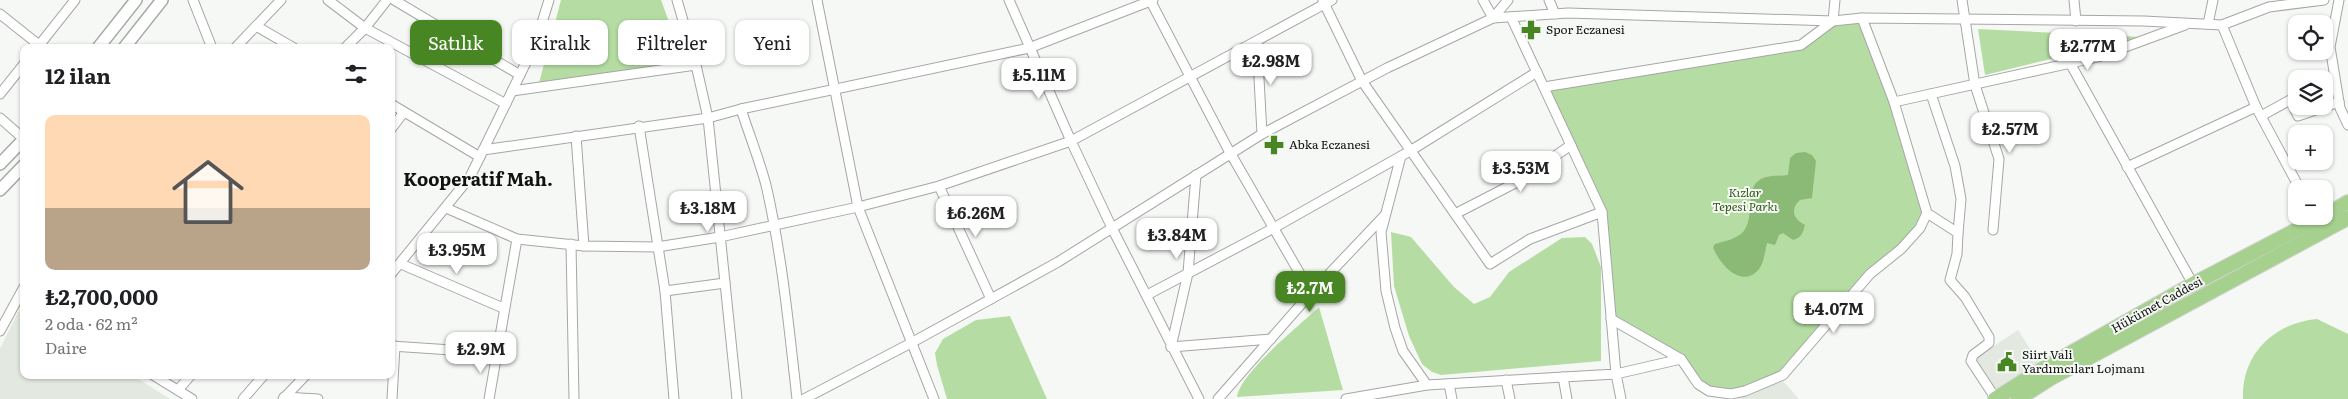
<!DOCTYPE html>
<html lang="tr">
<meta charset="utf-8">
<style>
:root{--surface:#fff;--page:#f6f6f6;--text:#202124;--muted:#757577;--line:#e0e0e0;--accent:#488624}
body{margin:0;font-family:Literata,serif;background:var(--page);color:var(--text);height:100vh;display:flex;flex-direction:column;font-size:19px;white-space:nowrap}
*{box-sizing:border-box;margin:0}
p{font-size:16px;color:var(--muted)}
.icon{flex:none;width:28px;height:28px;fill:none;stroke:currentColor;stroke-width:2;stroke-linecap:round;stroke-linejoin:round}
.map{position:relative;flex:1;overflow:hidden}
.details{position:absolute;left:20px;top:44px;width:375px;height:335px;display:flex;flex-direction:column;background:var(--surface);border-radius:10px;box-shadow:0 1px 4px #0004}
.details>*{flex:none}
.hud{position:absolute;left:410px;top:20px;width:475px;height:45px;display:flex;gap:10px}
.tools{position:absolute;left:2288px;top:15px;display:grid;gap:10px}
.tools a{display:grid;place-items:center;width:45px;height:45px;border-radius:10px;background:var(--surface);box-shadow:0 1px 4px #0004;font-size:25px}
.price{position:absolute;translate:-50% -42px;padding:0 11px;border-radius:10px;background:#fff;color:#222;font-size:16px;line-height:32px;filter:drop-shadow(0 1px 2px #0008)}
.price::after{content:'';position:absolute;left:50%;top:30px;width:15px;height:11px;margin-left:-8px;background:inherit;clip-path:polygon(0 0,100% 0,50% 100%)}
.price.current{background:var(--accent);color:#fff}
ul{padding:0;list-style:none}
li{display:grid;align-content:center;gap:10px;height:265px;padding:0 25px}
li+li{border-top:1px solid var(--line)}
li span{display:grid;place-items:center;height:155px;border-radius:10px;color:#555}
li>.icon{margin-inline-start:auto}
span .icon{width:90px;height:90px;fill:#fffc;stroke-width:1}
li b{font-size:21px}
h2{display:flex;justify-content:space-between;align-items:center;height:60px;padding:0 25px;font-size:21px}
.chip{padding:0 18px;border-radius:10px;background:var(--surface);box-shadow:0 1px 4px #0004;font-size:18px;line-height:45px}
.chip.current{background:var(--accent);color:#fff}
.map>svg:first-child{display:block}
.built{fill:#e3e9e0}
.green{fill:#b5dda3}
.water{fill:#8bba76}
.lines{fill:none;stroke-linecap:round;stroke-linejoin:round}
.minor-casing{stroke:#a5a7a4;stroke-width:11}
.tertiary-casing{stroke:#a5a7a4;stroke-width:14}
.primary-casing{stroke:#d4d4d4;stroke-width:16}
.minor{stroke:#fff;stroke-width:9}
.tertiary{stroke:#fff;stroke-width:11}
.primary{stroke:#a5d08e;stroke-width:14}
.labels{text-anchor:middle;stroke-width:4;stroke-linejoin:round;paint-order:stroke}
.poi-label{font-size:12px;fill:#101110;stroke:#f5f8f4;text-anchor:start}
.park-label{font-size:12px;font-style:italic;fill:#2d5813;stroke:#f5f8f4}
.street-label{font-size:12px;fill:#101110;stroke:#f5f8f4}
.district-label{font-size:18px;font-weight:bold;fill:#101110;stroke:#f5f8f4}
</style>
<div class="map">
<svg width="2348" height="399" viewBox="0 0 2348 399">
<rect width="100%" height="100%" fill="#f5f8f4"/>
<g class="built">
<path d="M24 309V375H132L170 399H0V349L18 312Z"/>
<path d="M2018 330 2041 366 1997 395 1974 359Z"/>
<path d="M1783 381 1799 399H1737Z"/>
</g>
<g class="green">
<path d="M561 0H661L684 63 539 83Z"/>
<path d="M1862 18 1927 213 1920 228 1870 274 1783 375 1745 391H1709L1681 359 1611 319 1602 212 1544 87 1801 45 1833 21Z"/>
<path d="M1978 29 2140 37 1985 75Z"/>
<path d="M1391 232 1411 237 1454 287 1474 304 1490 297 1509 272 1562 238 1585 237 1592 244 1601 267V361L1441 375 1432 372 1422 364 1409 336 1394 286Z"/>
<path d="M1319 307 1343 390 1237 397C1241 372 1299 326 1319 307Z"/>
<path d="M1010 316 1047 399H947L937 365 935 353 943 339 976 320Z"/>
<path d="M2317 319 2348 334V399H2243C2241 354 2274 323 2317 319Z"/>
</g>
<path class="water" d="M1805 152 1812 155 1816 161 1812 198 1800 200C1790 209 1793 219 1805 225 1803 233 1801 238 1793 240L1783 233 1779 235 1775 245 1767 243C1765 251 1764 263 1759 269 1742 290 1719 264 1713 247L1715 244C1724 241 1735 240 1743 232 1756 218 1743 189 1761 179 1769 175 1780 176 1788 175L1790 158 1796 153Z"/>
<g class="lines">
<defs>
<g id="minor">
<path d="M193 0 212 48"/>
<path d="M328 0 365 28 506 104"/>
<path d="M394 0 520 75"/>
<path d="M677 0 696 65 708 118 737 399"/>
<path d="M817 0 858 207 934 399"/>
<path d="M1009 0 1071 141 1112 228 1199 399"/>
<path d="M1150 0 1228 149 1311 293"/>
<path d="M1483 0 1493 18"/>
<path d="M1549 0 1555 14"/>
<path d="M1962 0 1975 85 1999 159 1993 230"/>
<path d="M2074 0 2076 21"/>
<path d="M2339 0 2330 47 2340 108 2348 125"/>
<path d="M1323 1 1362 81 1490 264 1530 239 1602 212"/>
<path d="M0 14 39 45"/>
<path d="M1493 18 1508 0"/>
<path d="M2208 24 2213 0"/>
<path d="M2222 25 2256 107 2300 189"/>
<path d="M256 26 294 48"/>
<path d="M1257 41 1262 134"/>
<path d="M37 48 75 0"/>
<path d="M235 48 281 0"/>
<path d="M345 48 365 28 387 0"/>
<path d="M2070 63 2193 284"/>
<path d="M1544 87 1801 45 1833 21 1835 0"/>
<path d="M512 91 696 65"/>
<path d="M0 94 24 64"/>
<path d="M1894 102 2098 57 2185 25"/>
<path d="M391 104 480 157"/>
<path d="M741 109C749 134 759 159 766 185 782 255 789 327 797 399"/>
<path d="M2261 116 2290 100 2298 116 2339 102"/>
<path d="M0 118 24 139"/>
<path d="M639 126 665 291 674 399"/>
<path d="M391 129 404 112"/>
<path d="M576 136 584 246"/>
<path d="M483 150 708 118 741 109 1029 48 1153 0"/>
<path d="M1401 156 1381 232 1386 291 1395 328 1403 351 1427 385"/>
<path d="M2127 167 2256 107"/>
<path d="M939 186 991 299"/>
<path d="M446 208 517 239 584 246 657 247 720 237 858 207 939 186 1071 141 1332 0"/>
<path d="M1927 213 1958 233 1961 199 1955 166 1931 94"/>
<path d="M1455 214 1519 181 1571 145"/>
<path d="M1958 233 1957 254 1950 280 1965 297 1989 337V343L1973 355 1971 361 1996 399"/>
<path d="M571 244 574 399"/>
<path d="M401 264 503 308"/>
<path d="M391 274 470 177 536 42 549 0"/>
<path d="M665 291 725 283"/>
<path d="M1147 295 1270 230 1410 151 1537 72"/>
<path d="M1611 319 1681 359 1698 384 1709 391 1731 394 1745 391 1783 375 1870 274 1901 249 1920 228 1927 213 1894 102 1862 18"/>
<path d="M0 331 24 287"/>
<path d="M391 346 497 353"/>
<path d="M1171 347 1188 273 1196 175"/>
<path d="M1171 347 1271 339"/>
<path d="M153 375 192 399"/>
<path d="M1563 377 1567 399"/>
<path d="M1506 380 1510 399"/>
<path d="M1449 384 1452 399"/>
<path d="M178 390 191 375"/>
<path d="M284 397 318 399"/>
<path d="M243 399 264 375"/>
<path d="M283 399 306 375"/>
<path d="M392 399 395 346"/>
<path d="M489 399 517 239"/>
<path d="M804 399 911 343 1058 262 1262 134 1387 68 1493 18 1568 13 1833 21 1862 18 2144 21 2222 25 2269 7 2324 0"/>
<path d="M1218 399 1311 293 1385 215"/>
<path d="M1346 399 1427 385 1616 374 1602 212 1511 17"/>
<path d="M1621 399 1616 374 1681 359"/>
</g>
<g id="tertiary">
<path d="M98 48 136 0"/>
<path d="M124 48 162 0"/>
<path d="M0 164 24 139"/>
<path d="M0 190 24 165"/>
</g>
<g id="primary">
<path d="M2324 216 2348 202"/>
<path d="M1995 399 2044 368 2193 284 2323 216"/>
<path d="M2018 399 2051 378 2348 218"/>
</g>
</defs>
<use href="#minor" class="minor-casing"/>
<use href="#tertiary" class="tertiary-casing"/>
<use href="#primary" class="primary-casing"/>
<use href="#minor" class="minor"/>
<use href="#tertiary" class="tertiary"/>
<use href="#primary" class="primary"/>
</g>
<defs>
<symbol id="pharmacy-bare" viewBox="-9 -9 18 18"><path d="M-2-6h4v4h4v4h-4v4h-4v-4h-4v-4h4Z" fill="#488624" stroke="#f5f8f4" stroke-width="2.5" paint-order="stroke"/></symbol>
<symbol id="civic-bare" viewBox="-9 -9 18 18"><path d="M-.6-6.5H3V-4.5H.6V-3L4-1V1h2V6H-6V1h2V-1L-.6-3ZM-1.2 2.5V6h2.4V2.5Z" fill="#488624" stroke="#f5f8f4" stroke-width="2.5" paint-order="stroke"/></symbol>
</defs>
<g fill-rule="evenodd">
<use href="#pharmacy-bare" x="1517" y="16" width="28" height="28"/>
<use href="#pharmacy-bare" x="1260" y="131" width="28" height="28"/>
<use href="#civic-bare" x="1993" y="348" width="28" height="28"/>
</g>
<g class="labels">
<g class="poi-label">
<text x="1546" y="34">Spor Eczanesi</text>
<text x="1289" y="149">Abka Eczanesi</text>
<text x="2022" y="359">Siirt Vali<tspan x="2022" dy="14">Yardımcıları Lojmanı</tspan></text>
</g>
<g class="park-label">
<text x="1745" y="197">Kızlar<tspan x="1745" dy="14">Tepesi Parkı</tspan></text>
</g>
<g class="street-label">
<text transform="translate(2157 305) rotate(-29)" y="4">Hükümet Caddesi</text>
</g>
<g class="district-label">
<text x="478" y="186">Kooperatif Mah.</text>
</g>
</g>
</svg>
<div class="tools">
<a><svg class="icon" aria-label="locate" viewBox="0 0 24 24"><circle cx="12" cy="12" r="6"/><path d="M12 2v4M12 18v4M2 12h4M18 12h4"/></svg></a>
<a><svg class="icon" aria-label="layers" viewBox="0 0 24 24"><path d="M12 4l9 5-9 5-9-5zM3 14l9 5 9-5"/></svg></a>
<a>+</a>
<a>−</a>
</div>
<b class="price" style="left:2088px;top:71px">₺2.77M</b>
<b class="price" style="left:1271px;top:86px">₺2.98M</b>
<b class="price" style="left:1039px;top:100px">₺5.11M</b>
<b class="price" style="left:2010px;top:154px">₺2.57M</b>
<b class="price" style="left:1521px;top:193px">₺3.53M</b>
<b class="price" style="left:708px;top:233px">₺3.18M</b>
<b class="price" style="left:976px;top:238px">₺6.26M</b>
<b class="price" style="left:1177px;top:260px">₺3.84M</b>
<b class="price" style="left:457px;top:275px">₺3.95M</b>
<b class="price current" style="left:1310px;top:313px">₺2.7M</b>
<b class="price" style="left:1834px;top:334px">₺4.07M</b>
<b class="price" style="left:481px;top:374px">₺2.9M</b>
<div class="hud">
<a class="chip current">Satılık</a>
<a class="chip">Kiralık</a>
<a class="chip">Filtreler</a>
<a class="chip">Yeni</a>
</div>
<section class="details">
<h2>12 ilan<svg class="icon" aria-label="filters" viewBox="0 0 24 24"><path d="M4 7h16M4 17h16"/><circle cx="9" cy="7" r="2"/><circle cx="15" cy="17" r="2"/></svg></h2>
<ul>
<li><span style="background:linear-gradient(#ffd9b3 60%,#b9a48a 0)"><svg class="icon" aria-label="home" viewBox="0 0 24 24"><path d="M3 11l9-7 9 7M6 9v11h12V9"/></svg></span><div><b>₺2,700,000</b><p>2 oda · 62 m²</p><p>Daire</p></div></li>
</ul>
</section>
</div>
